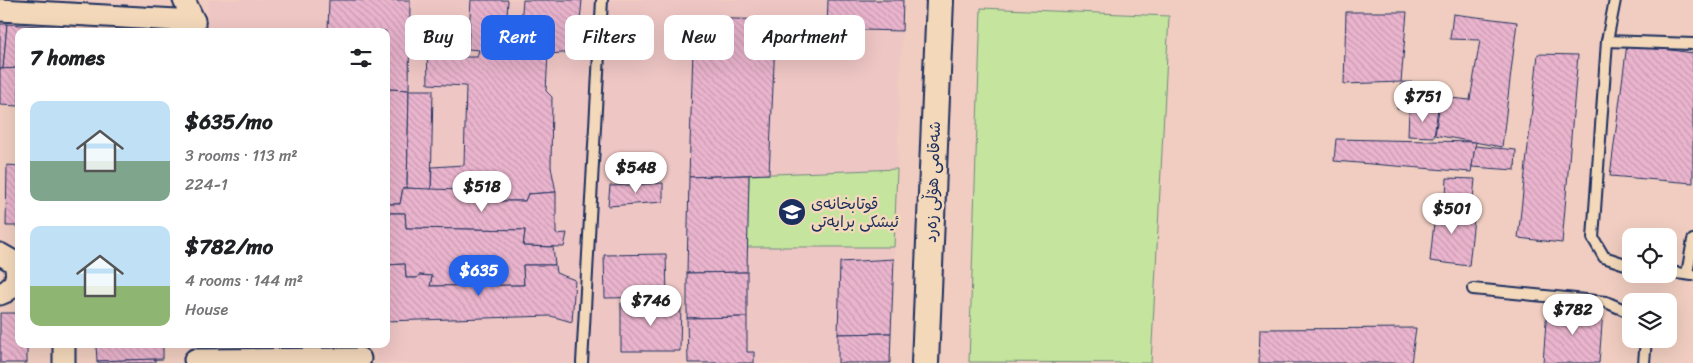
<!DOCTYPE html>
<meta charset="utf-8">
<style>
:root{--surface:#fff;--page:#f2f2f2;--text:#202124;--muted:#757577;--accent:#2563eb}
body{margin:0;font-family:Sriracha,"Playpen Sans Arabic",sans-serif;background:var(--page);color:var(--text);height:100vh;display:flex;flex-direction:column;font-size:19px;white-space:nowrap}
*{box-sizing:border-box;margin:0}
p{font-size:16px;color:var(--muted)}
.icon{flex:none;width:28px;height:28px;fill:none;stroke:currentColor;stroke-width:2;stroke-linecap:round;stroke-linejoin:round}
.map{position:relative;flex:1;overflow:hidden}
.sheet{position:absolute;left:15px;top:28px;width:375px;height:320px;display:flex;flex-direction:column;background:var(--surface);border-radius:10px;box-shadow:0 5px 20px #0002}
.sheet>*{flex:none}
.top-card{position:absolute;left:405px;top:15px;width:475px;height:45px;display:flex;gap:10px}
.controls{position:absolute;left:1622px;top:228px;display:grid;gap:10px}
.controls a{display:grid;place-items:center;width:55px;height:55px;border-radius:10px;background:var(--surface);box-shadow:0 5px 20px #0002;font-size:25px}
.price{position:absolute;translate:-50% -42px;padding:0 11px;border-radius:18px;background:#fff;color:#222;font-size:16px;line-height:32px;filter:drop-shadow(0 1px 2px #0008)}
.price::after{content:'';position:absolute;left:50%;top:30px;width:15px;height:11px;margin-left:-8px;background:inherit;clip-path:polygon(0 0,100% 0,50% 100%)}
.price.active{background:var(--accent);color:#fff}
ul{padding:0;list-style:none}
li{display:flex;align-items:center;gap:15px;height:125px;padding:0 15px}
li span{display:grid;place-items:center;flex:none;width:140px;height:100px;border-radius:10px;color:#555}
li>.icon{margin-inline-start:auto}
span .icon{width:60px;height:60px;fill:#fffc;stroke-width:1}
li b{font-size:21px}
h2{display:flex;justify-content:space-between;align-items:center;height:60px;padding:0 15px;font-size:21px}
.chip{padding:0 18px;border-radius:10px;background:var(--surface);box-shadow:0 5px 20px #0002;font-size:18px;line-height:45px}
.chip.active{background:var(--accent);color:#fff}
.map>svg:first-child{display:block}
.built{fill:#eec6c4}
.pitch{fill:#c5e49d;stroke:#708a7e}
.building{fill:url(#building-back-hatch);stroke:#1b2f5e}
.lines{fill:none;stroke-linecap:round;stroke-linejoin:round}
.service-casing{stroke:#1b2f5e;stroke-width:14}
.minor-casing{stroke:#1b2f5e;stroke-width:25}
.tertiary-casing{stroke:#1b2f5e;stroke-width:30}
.service{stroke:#f3d8ba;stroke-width:10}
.minor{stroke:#f3d8ba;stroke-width:21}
.tertiary{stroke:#f3d8ba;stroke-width:26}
.labels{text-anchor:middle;stroke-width:5;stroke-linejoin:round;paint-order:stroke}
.street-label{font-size:16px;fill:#1b2f5e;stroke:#f3d8ba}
.poi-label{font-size:16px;fill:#1b2f5e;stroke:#f3d8ba;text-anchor:start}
</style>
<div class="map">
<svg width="1693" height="363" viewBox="0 0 1693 363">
<defs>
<pattern id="building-back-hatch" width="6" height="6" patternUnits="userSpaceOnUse" patternTransform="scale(1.25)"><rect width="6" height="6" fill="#eab4cd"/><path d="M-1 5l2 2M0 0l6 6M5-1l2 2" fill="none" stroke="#c89bb2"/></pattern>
</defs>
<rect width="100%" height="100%" fill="#f0cdc0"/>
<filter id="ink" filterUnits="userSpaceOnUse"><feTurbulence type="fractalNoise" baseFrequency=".02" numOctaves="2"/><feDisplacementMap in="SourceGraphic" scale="10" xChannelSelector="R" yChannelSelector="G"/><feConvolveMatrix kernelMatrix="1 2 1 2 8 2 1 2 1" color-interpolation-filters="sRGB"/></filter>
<g filter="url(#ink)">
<path class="built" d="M208 0H903L890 363H376V344H386V31H207Z"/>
<g class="pitch">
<path d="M981 8 1169 16 1151 363 969 362Z"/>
<path d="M897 169 894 247H747L749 175Z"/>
</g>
<g class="building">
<path d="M329 0H410L409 90 386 89V31H328Z"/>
<path d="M471 0H508L506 32 520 34 523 0H582L577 52 548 54 546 91 552 97 551 167 556 192 528 194 525 201H489V191L431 190 432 167 464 165 466 86 428 84 427 48 449 45V57H477L479 50 468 49Z"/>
<path d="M828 0H903L902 31 827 29Z"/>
<path d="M1346 12H1407L1401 82 1344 84Z"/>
<path d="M1453 14 1517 22 1502 147 1435 135 1441 97 1470 100 1480 40 1450 39Z"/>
<path d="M694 18 776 20 769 174 689 177Z"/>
<path d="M0 24H7L3 69H0Z"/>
<path d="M7 24 54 27 53 31H19V68L3 69Z"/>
<path d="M1627 44 1693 53V183L1610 176Z"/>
<path d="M1538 54 1578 55 1562 243 1518 238Z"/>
<path d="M19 68V106L0 105V69Z"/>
<path d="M1402 82 1428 83 1424 108 1397 109Z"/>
<path d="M386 89 409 90 407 188H403L400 204H386Z"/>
<path d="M409 90H433L431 190 407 188Z"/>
<path d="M1438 108 1434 137 1408 136 1409 110Z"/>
<path d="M1336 139 1476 142 1471 172 1334 161Z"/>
<path d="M1475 146 1516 150 1515 170 1472 167Z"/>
<path d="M7 165 19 166V226H6Z"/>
<path d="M749 175 747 272 687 273 689 177Z"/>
<path d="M1447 178 1475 179 1473 199 1446 197Z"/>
<path d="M663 183V202L608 206 610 186Z"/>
<path d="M403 188 489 191V201H525L528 194 556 192V234L567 233 564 247 523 246 525 230 406 228 405 213H386V204H400Z"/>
<path d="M1436 203 1475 209 1469 266 1430 261Z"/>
<path d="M386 213H405L406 228 525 230 523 246 553 247 555 265H523L524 285 430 286 432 276 419 275 417 278H406L405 264 386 265Z"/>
<path d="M666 254 667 297 605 298 604 255Z"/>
<path d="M894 259 891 333 838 334 840 262Z"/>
<path d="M405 264 406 278H417L419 275 432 276 430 286 524 285 523 265H555L556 273 575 280 572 322 551 316 386 321V265Z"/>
<path d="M747 272V317L687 318V273Z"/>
<path d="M621 303H681L680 351H621Z"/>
<path d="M1547 308 1603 311 1599 363H1543Z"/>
<path d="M0 313H19V344H27V363H0Z"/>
<path d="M747 317V352H754V363H688L687 318Z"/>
<path d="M1416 328 1411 363H1259L1260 329Z"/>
<path d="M891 333 890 363H838V334Z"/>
<path d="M102 344H163V359L97 361 96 345Z"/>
<path d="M155 359V363H97V361Z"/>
</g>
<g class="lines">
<defs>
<g id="service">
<path d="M1607 41 1615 0"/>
<path d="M1631 266 1604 257 1593 238 1607 41 1693 44"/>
<path d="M1669 272 1692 275"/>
<path d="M1687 274 1693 240"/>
<path d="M1473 289 1606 302 1631 313"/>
<path d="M582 363 602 0"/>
<path d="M1644 363 1646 339"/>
</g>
<g id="minor">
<path d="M184 0 194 21V31"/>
<path d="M0 10 194 21"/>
<path d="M0 254 14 262C20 276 15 289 0 294"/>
<path d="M64 344V363"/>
<path d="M195 360 360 359"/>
</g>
<path id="tertiary" d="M925 363 940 0"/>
</defs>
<use href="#service" class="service-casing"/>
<use href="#minor" class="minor-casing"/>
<use href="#tertiary" class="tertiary-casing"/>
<use href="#service" class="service"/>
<use href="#minor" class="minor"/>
<use href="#tertiary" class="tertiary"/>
</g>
</g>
<defs>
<symbol id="school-disc" viewBox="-11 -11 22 22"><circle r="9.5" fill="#1b2f5e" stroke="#f3d8ba"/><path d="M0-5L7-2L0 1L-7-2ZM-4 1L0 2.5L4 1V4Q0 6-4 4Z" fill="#fff"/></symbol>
</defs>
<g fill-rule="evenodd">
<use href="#school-disc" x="776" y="196" width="32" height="32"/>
</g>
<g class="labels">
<g class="street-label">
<text transform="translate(932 182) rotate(-88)" y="6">شەقامی هۆڵی زەرد</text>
</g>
<g class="poi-label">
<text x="811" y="209">قوتابخانەی<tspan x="811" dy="18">ئیشکی برایەتی</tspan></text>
</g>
</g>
</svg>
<div class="controls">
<a><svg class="icon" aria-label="locate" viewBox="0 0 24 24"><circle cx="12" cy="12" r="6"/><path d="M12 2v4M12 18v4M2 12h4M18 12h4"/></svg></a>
<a><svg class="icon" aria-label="layers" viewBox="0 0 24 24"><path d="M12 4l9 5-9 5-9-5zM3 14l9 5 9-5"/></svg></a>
</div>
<b class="price" style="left:1423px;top:123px">$751</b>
<b class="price" style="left:636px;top:194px">$548</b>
<b class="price" style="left:482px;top:213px">$518</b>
<b class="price" style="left:1452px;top:235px">$501</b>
<b class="price active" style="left:479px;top:297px">$635</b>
<b class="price" style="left:651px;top:327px">$746</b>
<b class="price" style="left:1573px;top:336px">$782</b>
<div class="top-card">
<a class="chip">Buy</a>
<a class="chip active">Rent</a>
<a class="chip">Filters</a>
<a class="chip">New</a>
<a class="chip">Apartment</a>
</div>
<section class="sheet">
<h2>7 homes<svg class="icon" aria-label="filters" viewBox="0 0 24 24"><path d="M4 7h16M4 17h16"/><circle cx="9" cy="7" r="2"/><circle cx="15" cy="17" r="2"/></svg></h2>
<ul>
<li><span style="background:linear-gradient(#bfe0f5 60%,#7fa58c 0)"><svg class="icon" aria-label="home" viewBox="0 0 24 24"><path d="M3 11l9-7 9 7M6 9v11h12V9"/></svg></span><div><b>$635/mo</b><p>3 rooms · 113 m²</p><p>224-1</p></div></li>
<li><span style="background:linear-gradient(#bfe0f5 60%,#8fb573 0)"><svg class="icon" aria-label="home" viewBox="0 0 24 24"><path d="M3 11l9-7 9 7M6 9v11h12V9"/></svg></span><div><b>$782/mo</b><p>4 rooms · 144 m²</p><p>House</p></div></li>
</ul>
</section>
</div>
